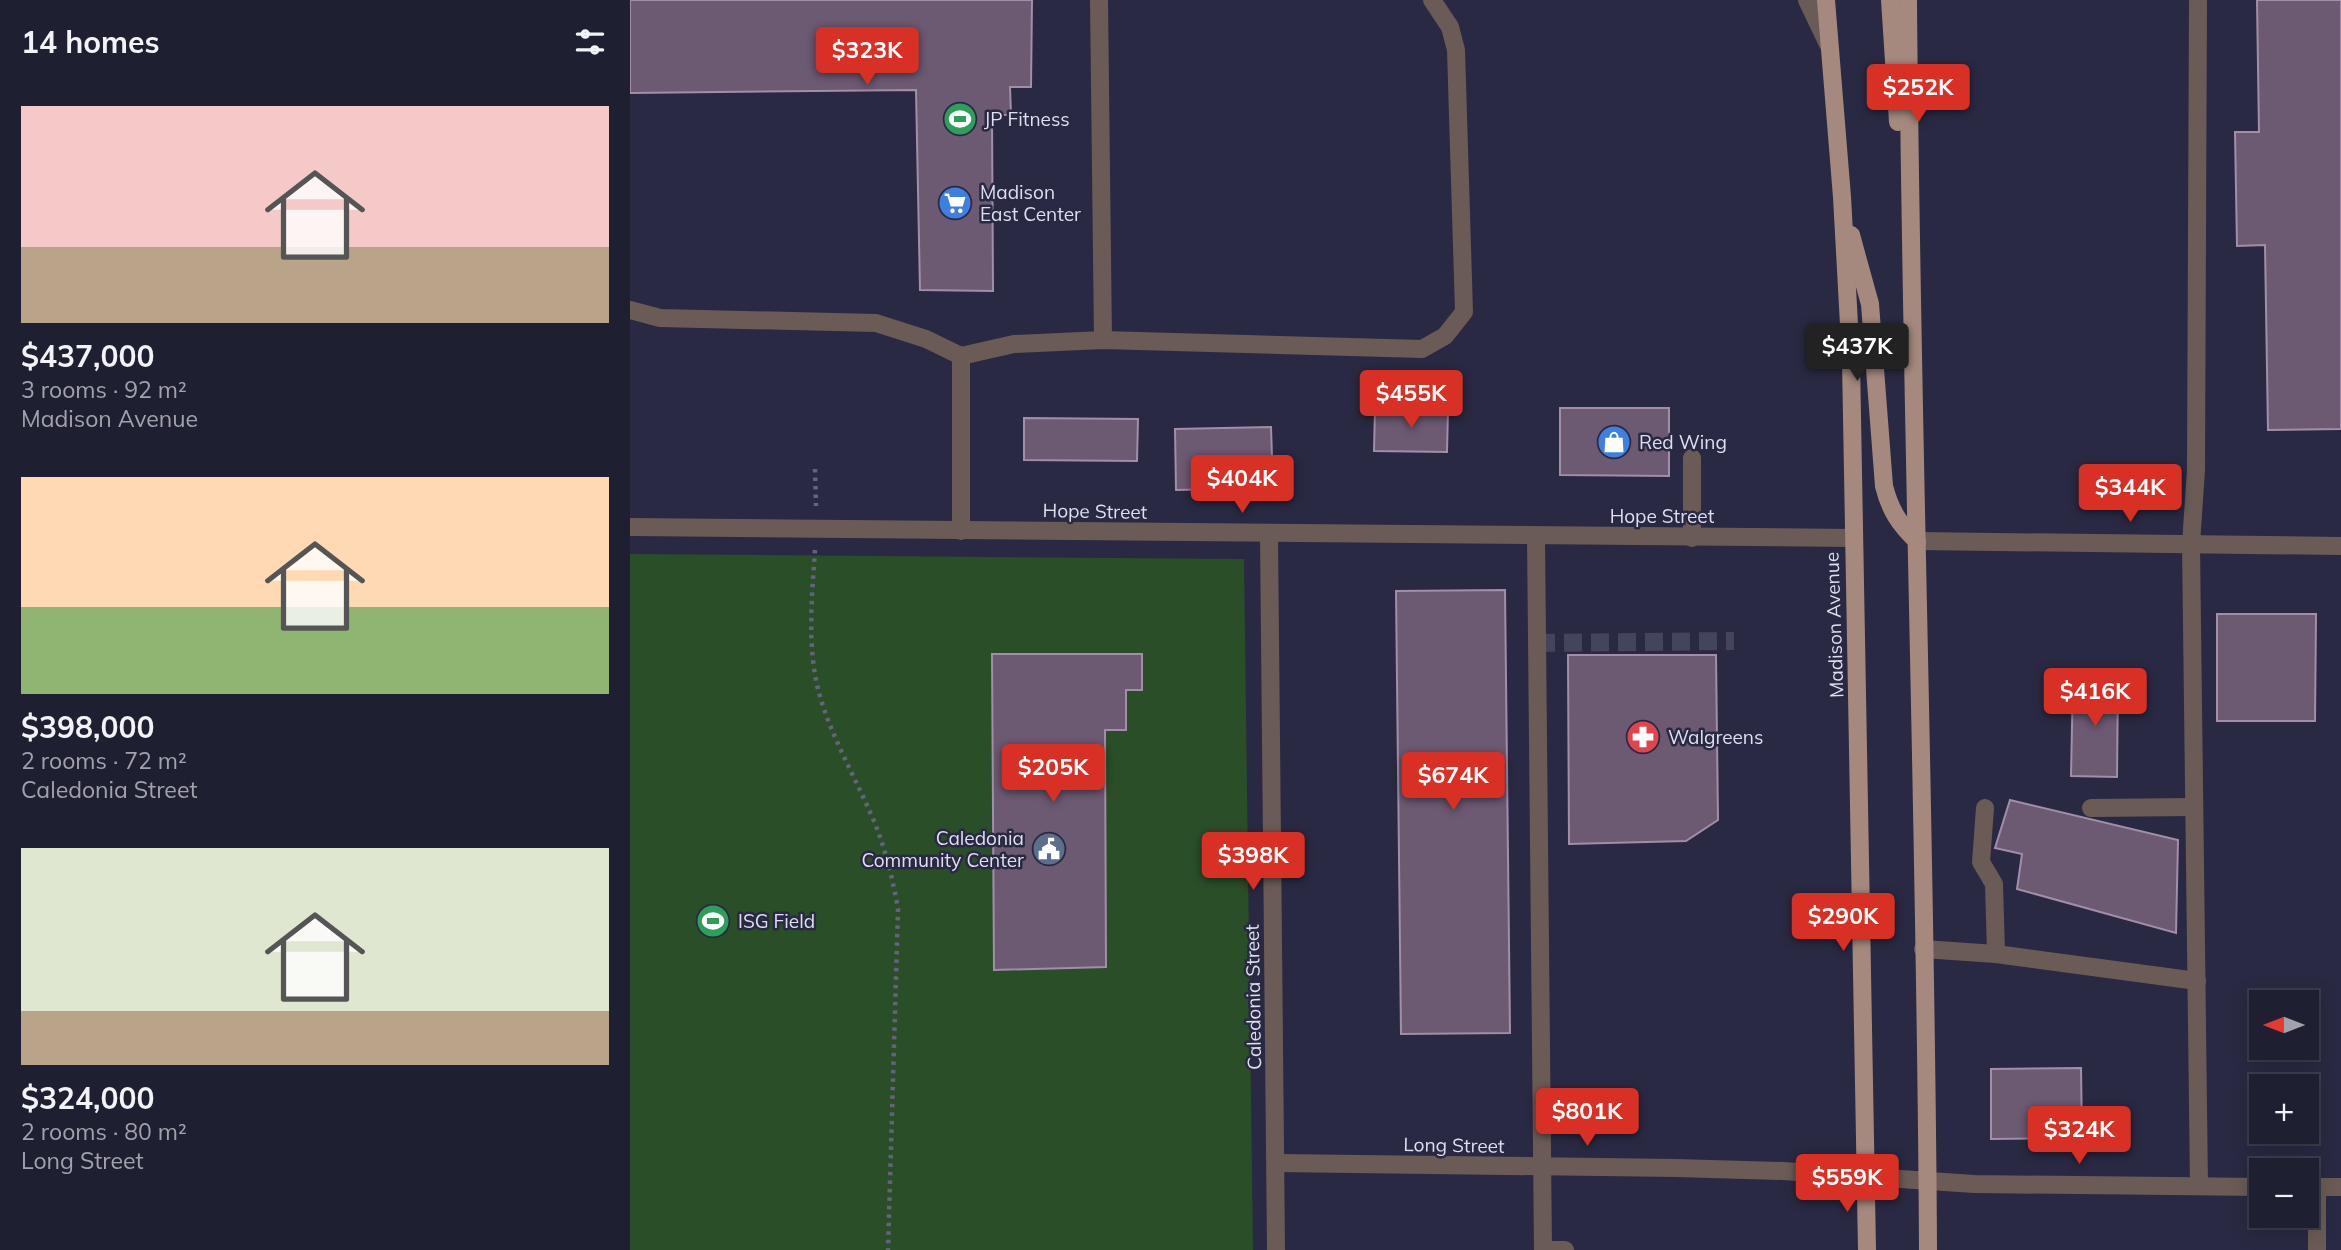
<!DOCTYPE html>
<meta charset="utf-8">
<style>
:root{--surface:#1f1f32;--page:#2c2c3e;--text:#f1f3f6;--muted:#a1a2ac;--line:#3c3d4d;--accent:#d93025}
body{margin:0;font-family:Mulish,sans-serif;background:var(--page);color:var(--text);height:100vh;display:flex;flex-direction:column;font-size:26px;white-space:nowrap}
*{box-sizing:border-box;margin:0}
p{font-size:23px;color:var(--muted)}
.icon{flex:none;width:38px;height:38px;fill:none;stroke:currentColor;stroke-width:2;stroke-linecap:round;stroke-linejoin:round}
.map{position:relative;flex:1;overflow:hidden}
.details{display:flex;flex-direction:column;background:var(--surface);width:630px}
.details>*{flex:none}
.needle{width:46px;rotate:270deg}
.fabs{position:absolute;left:1619px;top:990px;display:grid;gap:14px}
.fabs a{display:grid;place-items:center;width:70px;height:70px;border-radius:0px;background:var(--surface);box-shadow:0 4px 18px #0003,0 0 0 2px var(--line);font-size:35px}
.price{position:absolute;translate:-50% -60px;padding:0 16px;border-radius:7px;background:var(--accent);color:#fff;font-size:23px;line-height:46px;filter:drop-shadow(0 2px 4px #0008)}
.price::after{content:'';position:absolute;left:50%;top:42px;width:21px;height:16px;margin-left:-10px;background:inherit;clip-path:polygon(0 0,100% 0,50% 100%)}
.price.active{background:#222;color:#fff}
ul{padding:0;list-style:none}
li{display:grid;align-content:center;gap:14px;height:371px;padding:0 21px}
li span{display:grid;place-items:center;height:217px;border-radius:0px;color:#555}
li>.icon{margin-inline-start:auto}
span .icon{width:126px;height:126px;fill:#fffc;stroke-width:1}
li b{font-size:30px}
h2{display:flex;justify-content:space-between;align-items:center;height:84px;padding:0 21px;font-size:30px}
main{display:flex;flex:1;min-height:0}
.map>svg:first-child{display:block}
.green{fill:#2a4e28}
.building{fill:#6c5972;stroke:#a28ea8;stroke-width:2}
.lines{fill:none;stroke-linecap:round;stroke-linejoin:round}
.minor-tunnel{stroke:#44445d;stroke-width:18;stroke-dasharray:18 9;stroke-linecap:butt}
.path{stroke:#63647b;stroke-width:4.5;stroke-dasharray:3.5 5;stroke-linecap:butt}
.minor{stroke:#6a5b56;stroke-width:18}
.major{stroke:#a6897e;stroke-width:18}
.labels{text-anchor:middle;stroke-width:5;stroke-linejoin:round;paint-order:stroke}
.poi-label{font-size:19px;fill:#dedff0;stroke:#292943;text-anchor:start}
.street-label{font-size:19px;fill:#dedff0;stroke:#292943}
</style>
<main>
<section class="details">
<h2>14 homes<svg class="icon" aria-label="filters" viewBox="0 0 24 24"><path d="M4 7h16M4 17h16"/><circle cx="9" cy="7" r="2"/><circle cx="15" cy="17" r="2"/></svg></h2>
<ul>
<li><span style="background:linear-gradient(#f6c9c9 65%,#b9a48a 0)"><svg class="icon" aria-label="home" viewBox="0 0 24 24"><path d="M3 11l9-7 9 7M6 9v11h12V9"/></svg></span><div><b>$437,000</b><p>3 rooms · 92 m²</p><p>Madison Avenue</p></div></li>
<li><span style="background:linear-gradient(#ffd9b3 60%,#8fb573 0)"><svg class="icon" aria-label="home" viewBox="0 0 24 24"><path d="M3 11l9-7 9 7M6 9v11h12V9"/></svg></span><div><b>$398,000</b><p>2 rooms · 72 m²</p><p>Caledonia Street</p></div></li>
<li><span style="background:linear-gradient(#dfe7d0 75%,#b9a48a 0)"><svg class="icon" aria-label="home" viewBox="0 0 24 24"><path d="M3 11l9-7 9 7M6 9v11h12V9"/></svg></span><div><b>$324,000</b><p>2 rooms · 80 m²</p><p>Long Street</p></div></li>
</ul>
</section>
<div class="map">
<svg width="1711" height="1250" viewBox="0 0 1711 1250">
<rect width="100%" height="100%" fill="#292943"/>
<path class="green" d="M0 554 614 559 623 1250H0Z"/>
<g class="building">
<path d="M0 0H402L401 87H380L381 115H362L363 291 290 290 286 90 0 93Z"/>
<path d="M1627 0H1711V429L1638 430 1635 245 1607 246 1605 132H1629Z"/>
<path d="M745 408 818 409 817 452 744 451Z"/>
<path d="M930 408H1039V476L930 475Z"/>
<path d="M394 418 508 419 507 461 394 460Z"/>
<path d="M641 427 643 488 546 490 545 429Z"/>
<path d="M875 590 880 1033 771 1034 766 591Z"/>
<path d="M1587 614H1686L1685 721H1587Z"/>
<path d="M362 654H512V690H496V730H475L476 967 364 970Z"/>
<path d="M938 655H1086L1088 820 1056 841 939 844Z"/>
<path d="M1443 678 1488 679 1487 777 1441 776Z"/>
<path d="M1380 800 1548 840 1546 933 1387 889 1392 854 1365 848Z"/>
<path d="M1451 1068 1452 1138 1361 1139V1069Z"/>
</g>
<g class="lines">
<path class="minor-tunnel" d="M907 643 1104 641"/>
<g class="path">
<path d="M185 469 186 506"/>
<path d="M185 550C182 595 177 644 188 689 199 732 222 771 240 812 254 843 262 875 268 909L258 1250"/>
</g>
<g class="minor">
<path d="M469 0 473 340"/>
<path d="M1177 0 1198 44"/>
<path d="M1568 0 1566 470 1561 544 1569 1186"/>
<path d="M0 310 30 318 246 323 296 339 331 356"/>
<path d="M0 527 1223 538"/>
<path d="M331 531V356L384 344 473 340 792 349 815 336 834 312 826 50 820 27 802 0"/>
<path d="M639 534 646 1250"/>
<path d="M906 536 913 1250H935"/>
<path d="M1062 538V458"/>
<path d="M1287 541 1711 546"/>
<path d="M1355 808 1351 862 1364 884 1366 954"/>
<path d="M1461 808 1564 807"/>
<path d="M1293 949 1366 954 1567 981"/>
<path d="M646 1163 1046 1168 1153 1171 1344 1184 1631 1187"/>
<path d="M1676 1187H1711"/>
<path d="M1687 1250V1187"/>
</g>
<g class="major">
<path d="M1196 0 1212 197 1221 361 1237 1250"/>
<path d="M1260 0 1268 122"/>
<path d="M1278 0C1281 417 1296 833 1298 1250"/>
<path d="M1221 235 1240 304 1254 486C1260 510 1269 524 1287 541"/>
</g>
</g>
<defs>
<symbol id="stadium-disc" viewBox="-11 -11 22 22"><circle r="9.5" fill="#2e9e5b" stroke="#292943"/><path d="M0-5a6.5 5 0 1 0 0 10a6.5 5 0 1 0 0-10ZM-3.5-1.8h7v3.6h-7Z" fill="#fff"/></symbol>
<symbol id="supermarket-disc" viewBox="-11 -11 22 22"><circle r="9.5" fill="#3f7fe0" stroke="#292943"/><path d="M-6-5.5h2.5l.6 2H6L4.5 2H-2.5L-4.4-4H-6ZM-1.5 3.2a1.3 1.3 0 1 0 .1 0ZM3 3.2a1.3 1.3 0 1 0 .1 0Z" fill="#fff"/></symbol>
<symbol id="shop-disc" viewBox="-11 -11 22 22"><circle r="9.5" fill="#3f7fe0" stroke="#292943"/><path d="M-5-2.5h2.3a2.7 3.5 0 0 1 5.4 0H5L5.5 6h-11ZM-1.5-2.5h3a1.5 2.3 0 0 0-3 0Z" fill="#fff"/></symbol>
<symbol id="pharmacy-disc" viewBox="-11 -11 22 22"><circle r="9.5" fill="#e0444e" stroke="#292943"/><path d="M-2-6h4v4h4v4h-4v4h-4v-4h-4v-4h4Z" fill="#fff"/></symbol>
<symbol id="civic-disc" viewBox="-11 -11 22 22"><circle r="9.5" fill="#5c6f8a" stroke="#292943"/><path d="M-.6-6.5H3V-4.5H.6V-3L4-1V1h2V6H-6V1h2V-1L-.6-3ZM-1.2 2.5V6h2.4V2.5Z" fill="#fff"/></symbol>
</defs>
<g fill-rule="evenodd">
<use href="#stadium-disc" x="311" y="100" width="38" height="38"/>
<use href="#supermarket-disc" x="306" y="184" width="38" height="38"/>
<use href="#shop-disc" x="965" y="423" width="38" height="38"/>
<use href="#pharmacy-disc" x="994" y="718" width="38" height="38"/>
<use href="#civic-disc" x="400" y="830" width="38" height="38"/>
<use href="#stadium-disc" x="64" y="902" width="38" height="38"/>
</g>
<g class="labels">
<g class="poi-label">
<text x="354" y="126">JP Fitness</text>
<text x="350" y="199">Madison<tspan x="350" dy="22">East Center</tspan></text>
<text x="1009" y="449">Red Wing</text>
<text x="1038" y="744">Walgreens</text>
<text x="394" y="845" text-anchor="end">Caledonia<tspan x="394" dy="22">Community Center</tspan></text>
<text x="108" y="928">ISG Field</text>
</g>
<g class="street-label">
<text transform="translate(465 511) rotate(1)" y="7">Hope Street</text>
<text x="1032" y="523">Hope Street</text>
<text transform="translate(1204 625) rotate(-92)" y="7">Madison Avenue</text>
<text transform="translate(623 997) rotate(-91)" y="7">Caledonia Street</text>
<text transform="translate(824 1145) rotate(1)" y="7">Long Street</text>
</g>
</g>
</svg>
<div class="fabs">
<a><svg class="needle" viewBox="-14 -14 28 28"><path d="M0-13l5 13h-10z" fill="#e53935"/><path d="M0 13l5-13h-10z" fill="#a1a2ac"/></svg></a>
<a>+</a>
<a>−</a>
</div>
<b class="price" style="left:237px;top:87px">$323K</b>
<b class="price" style="left:1288px;top:124px">$252K</b>
<b class="price active" style="left:1227px;top:383px">$437K</b>
<b class="price" style="left:781px;top:430px">$455K</b>
<b class="price" style="left:612px;top:515px">$404K</b>
<b class="price" style="left:1500px;top:524px">$344K</b>
<b class="price" style="left:1465px;top:728px">$416K</b>
<b class="price" style="left:423px;top:804px">$205K</b>
<b class="price" style="left:823px;top:812px">$674K</b>
<b class="price" style="left:623px;top:892px">$398K</b>
<b class="price" style="left:1213px;top:953px">$290K</b>
<b class="price" style="left:957px;top:1148px">$801K</b>
<b class="price" style="left:1449px;top:1166px">$324K</b>
<b class="price" style="left:1217px;top:1214px">$559K</b>
</div>
</main>
